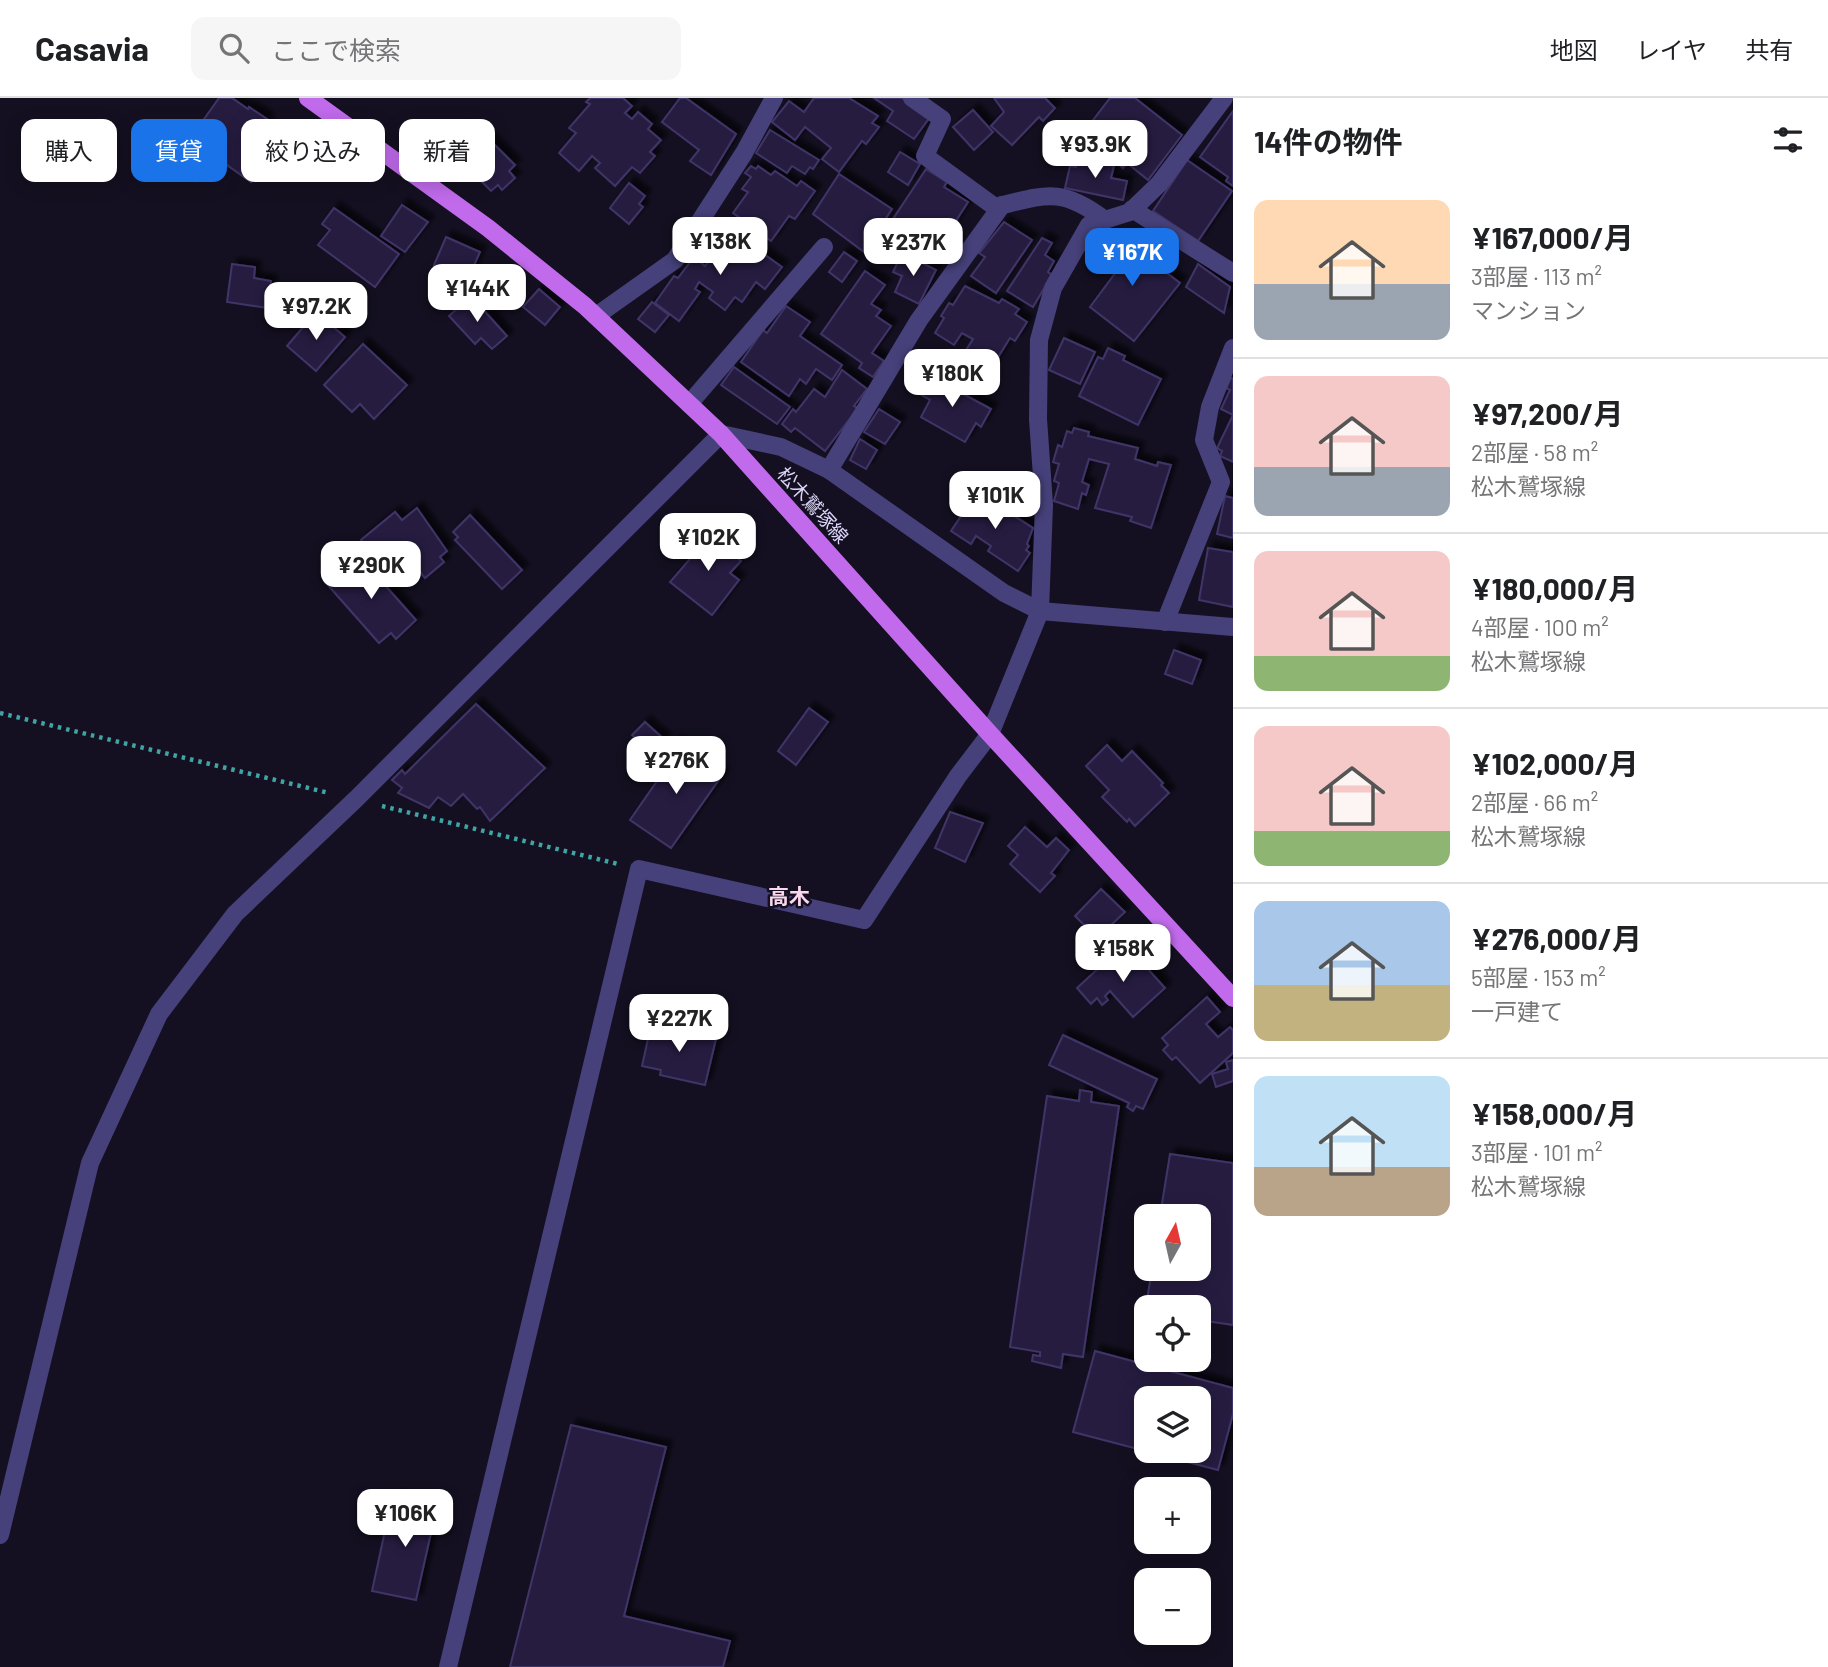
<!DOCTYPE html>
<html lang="ja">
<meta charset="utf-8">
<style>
:root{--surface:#fff;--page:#f6f6f6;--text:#202124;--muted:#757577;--line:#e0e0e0;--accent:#1a73e8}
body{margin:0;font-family:Barlow,"Noto Sans JP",sans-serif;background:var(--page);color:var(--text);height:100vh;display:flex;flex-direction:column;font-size:26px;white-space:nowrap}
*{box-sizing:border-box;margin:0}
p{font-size:23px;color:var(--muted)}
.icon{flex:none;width:38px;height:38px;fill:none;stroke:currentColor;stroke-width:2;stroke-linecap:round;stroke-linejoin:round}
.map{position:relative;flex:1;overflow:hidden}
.drawer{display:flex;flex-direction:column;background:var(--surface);width:595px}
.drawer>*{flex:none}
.banner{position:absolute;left:21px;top:21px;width:665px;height:63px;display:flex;gap:14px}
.needle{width:46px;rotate:8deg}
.fabs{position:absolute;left:1134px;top:1106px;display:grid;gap:14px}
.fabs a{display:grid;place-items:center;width:77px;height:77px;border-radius:14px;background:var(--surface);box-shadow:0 4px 18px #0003;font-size:35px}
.price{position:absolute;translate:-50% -60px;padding:0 16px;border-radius:14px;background:#fff;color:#222;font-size:23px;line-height:46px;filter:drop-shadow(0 2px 4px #0008)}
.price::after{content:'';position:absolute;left:50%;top:42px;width:21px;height:16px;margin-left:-10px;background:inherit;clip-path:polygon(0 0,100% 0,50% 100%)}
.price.on{background:var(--accent);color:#fff}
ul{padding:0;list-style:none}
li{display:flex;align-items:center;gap:21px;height:175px;padding:0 21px}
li+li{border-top:2px solid var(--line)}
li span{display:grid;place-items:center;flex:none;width:196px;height:140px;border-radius:14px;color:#555}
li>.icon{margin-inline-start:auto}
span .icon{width:84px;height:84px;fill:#fffc;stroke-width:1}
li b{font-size:30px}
h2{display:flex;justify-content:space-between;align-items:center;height:84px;padding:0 21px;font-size:30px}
.tag{padding:0 24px;border-radius:14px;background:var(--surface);box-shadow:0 4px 18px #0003;font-size:24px;line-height:63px}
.tag.on{background:var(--accent);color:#fff}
header{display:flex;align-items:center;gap:42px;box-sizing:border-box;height:98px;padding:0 35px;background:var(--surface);border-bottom:2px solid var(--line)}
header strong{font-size:33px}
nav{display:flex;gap:38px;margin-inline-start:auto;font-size:24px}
.search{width:490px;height:63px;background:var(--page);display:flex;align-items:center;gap:18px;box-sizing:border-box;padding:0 24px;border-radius:14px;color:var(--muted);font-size:26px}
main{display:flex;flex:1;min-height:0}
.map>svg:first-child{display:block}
.building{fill:#271f3f;stroke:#413468;stroke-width:2;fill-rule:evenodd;filter:url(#shadow)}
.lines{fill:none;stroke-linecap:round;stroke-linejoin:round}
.path{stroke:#3ea5a4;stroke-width:4.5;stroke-dasharray:3.5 5;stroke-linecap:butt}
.minor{stroke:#46417a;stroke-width:18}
.major{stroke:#c16bec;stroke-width:18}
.labels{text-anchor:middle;stroke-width:5;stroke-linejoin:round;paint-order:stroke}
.street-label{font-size:19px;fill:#dbd6fa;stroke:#141021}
.neighbourhood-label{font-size:21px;font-weight:bold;fill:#fad7ec;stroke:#141021}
</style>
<header>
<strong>Casavia</strong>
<div class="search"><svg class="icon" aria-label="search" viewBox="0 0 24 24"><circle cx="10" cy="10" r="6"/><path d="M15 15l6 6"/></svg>ここで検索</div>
<nav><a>地図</a><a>レイヤ</a><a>共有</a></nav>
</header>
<main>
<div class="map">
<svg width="1233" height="1569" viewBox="0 0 1233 1569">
<defs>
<filter id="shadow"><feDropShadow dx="6" dy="-6" stdDeviation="2" flood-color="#0009"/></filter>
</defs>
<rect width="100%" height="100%" fill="#141021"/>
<g class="building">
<path d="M219 0H232L248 11 249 9 267 21 264 25 284 38 251 84 214 58 196 83 178 70 180 67 175 62Z"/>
<path d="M590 0H623L632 8 625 15 632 21 638 14 652 26 648 31 661 42 650 54 655 58 640 75 632 69 615 88 595 70 600 65 592 58 579 73 559 55 576 35 569 30 590 6 586 4Z"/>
<path d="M680 0H686L736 36 711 77 690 63 699 52 662 24Z"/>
<path d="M814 0H849L878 18 872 25 879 29 866 46 862 43 839 74 822 61 831 50 805 29 795 42 772 24 789 3 804 14Z"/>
<path d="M874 0H902L930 19 914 41 887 23 893 13Z"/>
<path d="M994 0H1045L1055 10 1043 23 1039 19 1012 47 991 28 1004 14Z"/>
<path d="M1110 0H1135L1182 37 1148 82 1127 65 1123 70 1087 38 1095 29 1090 26Z"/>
<path d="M973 12 993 34 974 52 953 29Z"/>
<path d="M1233 13V88L1226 83 1228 79 1200 59Z"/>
<path d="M463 28 478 43 485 37 515 67 509 73 515 80 502 92 498 87 491 93 461 63 465 59 449 42Z"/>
<path d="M770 32 819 62 813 71 810 69 805 76 792 68 787 75 756 55Z"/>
<path d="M900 54 920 66 908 87 888 74Z"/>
<path d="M1078 60 1114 68 1111 80 1127 83 1123 102 1065 90 1070 68 1076 69Z"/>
<path d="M1187 62 1232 93 1198 143 1153 113Z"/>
<path d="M751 68 756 71 758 68 771 77 775 73 797 88 801 83 815 93 795 121 789 118 771 143 733 115 748 94 742 91 751 79 745 75Z"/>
<path d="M926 71 947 84 944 89 968 104 947 137 953 141 940 160 920 147 923 141 909 132 901 143 885 133Z"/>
<path d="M839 76 892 111 864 154 813 116Z"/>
<path d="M629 85 645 98 639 106 643 109 629 126 610 110Z"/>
<path d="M402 107 428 124 405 154 381 138Z"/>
<path d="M334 110 399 156 375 189 318 147 330 132 322 126Z"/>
<path d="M1004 124 1032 142 996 195 971 178 985 159 979 155Z"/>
<path d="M728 136 744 148 747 144 782 169 765 191 756 184 742 204 735 199 725 212 709 200 713 194 699 184 695 191 700 194 679 223 655 205 674 178 678 180 694 159 705 168Z"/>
<path d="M1111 137 1127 150 1131 145 1144 155 1147 151 1159 161 1155 166 1180 185 1134 243 1090 209 1116 174 1095 158Z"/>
<path d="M446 139 480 154 468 181 434 167Z"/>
<path d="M1042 140 1052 145 1045 157 1054 163 1048 174 1052 177 1033 209 1007 193Z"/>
<path d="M844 154 857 163 842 184 829 174Z"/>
<path d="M902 155 936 172 919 206 895 194 902 178 893 174Z"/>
<path d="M232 166 255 169 254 180 271 183 268 210 227 204Z"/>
<path d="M1198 166 1230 189 1224 215 1186 189Z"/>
<path d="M865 173 885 187 871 206 881 212 876 218 891 228 872 255 884 263 873 279 859 270 862 265 821 236Z"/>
<path d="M965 188 999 205 1002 201 1019 211 1015 216 1027 224 1015 243 1010 240 992 269 966 252 973 241 962 235 954 247 935 235 944 220 941 218 949 205 953 207Z"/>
<path d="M539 191 560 209 545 227 523 209Z"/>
<path d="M471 198 507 238 492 251 481 240 475 246 449 218Z"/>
<path d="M652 204 669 217 655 234 638 221Z"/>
<path d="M786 208 810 224 800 238 842 267 832 282 816 271 806 286 800 281 789 298 741 264 763 232 767 235Z"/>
<path d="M316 214 345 239 316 273 287 248Z"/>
<path d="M1064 240 1095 254 1080 286 1049 272Z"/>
<path d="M363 246 407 287 374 321 360 306 352 314 324 287Z"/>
<path d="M1108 250 1125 258 1123 262 1161 281 1138 327 1079 298 1098 259 1103 261Z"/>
<path d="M734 269 790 309 777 326 721 287Z"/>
<path d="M842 272 867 291 854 308 858 310 825 353 795 330 791 334 782 326 793 311 796 314 814 291 825 299Z"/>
<path d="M928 277 991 311 981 329 976 325 965 344 921 319 930 302 918 295Z"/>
<path d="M1231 280 1233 281V317L1221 311 1230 292 1226 290Z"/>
<path d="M879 311 900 324 885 346 864 334Z"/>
<path d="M1233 317V364L1220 358 1222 353 1217 350Z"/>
<path d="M1074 330 1089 334 1088 338 1138 350 1135 361 1157 368 1158 364 1171 367 1151 430 1130 423 1132 419 1095 410 1109 366 1089 361 1082 384 1089 387 1086 397 1082 395 1078 411 1054 403 1059 385 1054 383 1059 366 1053 364 1058 347 1062 349 1067 333 1072 335Z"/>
<path d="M860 341 877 352 866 371 850 362Z"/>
<path d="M977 394 1033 430 1027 446 1029 448 1026 452 1030 455 1018 473 988 453 991 448 976 438 971 446 951 433Z"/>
<path d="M1225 398 1233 400V440L1217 436Z"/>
<path d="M417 410 447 453 440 459 444 464 425 480 415 468 399 482 375 453 372 455 361 442 395 414 402 422Z"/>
<path d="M470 417 522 472 502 491 455 442 458 439 453 434Z"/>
<path d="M702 432 741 463 730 475 739 482 712 517 670 484 696 454 688 449Z"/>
<path d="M1208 450 1233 454V509L1199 502Z"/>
<path d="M358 457 416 522 396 541 391 535 379 545 326 485Z"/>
<path d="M1174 552 1201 562 1192 586 1165 576Z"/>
<path d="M476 606 545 670 490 723 480 709 477 711 463 696 451 708 438 699 429 710 398 695 402 690 392 682 402 672 405 676Z"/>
<path d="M809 610 828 624 796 667 778 653Z"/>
<path d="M645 624 664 641 652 655 632 637Z"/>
<path d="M676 644 723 676 671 750 630 722 675 657 670 653Z"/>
<path d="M1107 647 1122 663 1132 653 1163 685 1161 687 1169 695 1135 728 1129 721 1127 724 1102 699 1109 692 1086 668Z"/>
<path d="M950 714 983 725 965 764 935 750Z"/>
<path d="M1025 729 1047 749 1056 740 1069 752 1051 775 1055 778 1040 794 1010 766 1018 757 1008 748Z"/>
<path d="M1101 791 1125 814 1097 840 1075 818Z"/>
<path d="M1117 853 1124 862 1128 859 1133 864 1138 860 1165 890 1133 919 1110 893 1105 898 1108 902 1102 907 1097 900 1091 906 1077 890Z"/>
<path d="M1207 899 1220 914 1206 926 1218 939 1230 929 1233 932V955L1200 985 1176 959 1172 962 1163 952 1168 947 1162 940Z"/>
<path d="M651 927 716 941 705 987 660 977 661 972 642 968Z"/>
<path d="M1063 937 1157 981 1143 1011 1136 1008 1133 1013 1127 1009 1129 1005 1049 967Z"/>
<path d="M1233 962V983L1216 989 1212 976 1228 971 1226 964Z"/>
<path d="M1080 992 1092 994 1091 1004 1119 1008 1083 1259 1063 1256 1061 1270 1032 1263 1033 1257 1040 1258V1254L1010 1249 1047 998 1079 1003Z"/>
<path d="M1170 1056 1233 1065V1227L1199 1222V1209H1146L1145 1214 1152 1171H1199V1118H1160Z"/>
<path d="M1095 1253 1233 1290V1316L1218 1372 1073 1334ZM1146 1300H1199V1353H1146Z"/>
<path d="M571 1327 666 1349 624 1518 730 1543 723 1569H510Z"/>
<path d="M397 1399 437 1408 416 1502 372 1493 389 1414 394 1415Z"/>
</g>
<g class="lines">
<g class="path">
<path d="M0 615 329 695"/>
<path d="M382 708 618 766"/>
</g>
<g class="minor">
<path d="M912 0 942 21 925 58 995 109C1045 97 1061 88 1105 122"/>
<path d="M1132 111 1233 175"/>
<path d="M596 218 675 162 744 55 774 0"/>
<path d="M689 306 824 149"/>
<path d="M829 372 919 222 1002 107"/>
<path d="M1165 524 1221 384 1204 342 1210 309 1233 250"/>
<path d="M0 1437 90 1065 159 916 235 816 356 701 721 336 781 349 829 372 1004 495 1040 513 1233 529"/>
<path d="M448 1569 639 771 864 822 958 678 990 636 1040 513 1044 407 1038 321 1039 242 1053 190 1089 127 1130 114 1159 86 1224 0"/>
</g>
<path class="major" d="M308 0 488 130 585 208 721 336 990 636 1233 900"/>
</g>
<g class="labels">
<g class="street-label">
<text transform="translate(813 407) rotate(48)" y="7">松木鷲塚線</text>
</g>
<g class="neighbourhood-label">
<text x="789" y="806">高木</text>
</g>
</g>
</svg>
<div class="fabs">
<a><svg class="needle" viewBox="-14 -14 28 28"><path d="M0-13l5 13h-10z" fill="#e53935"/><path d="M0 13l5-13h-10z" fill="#757577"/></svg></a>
<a><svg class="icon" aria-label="locate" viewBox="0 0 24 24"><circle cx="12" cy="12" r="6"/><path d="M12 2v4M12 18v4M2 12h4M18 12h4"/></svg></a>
<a><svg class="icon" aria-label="layers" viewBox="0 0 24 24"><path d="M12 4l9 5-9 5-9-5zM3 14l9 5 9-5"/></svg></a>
<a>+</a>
<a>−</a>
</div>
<b class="price" style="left:1095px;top:82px">¥93.9K</b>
<b class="price" style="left:720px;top:179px">¥138K</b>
<b class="price" style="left:913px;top:180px">¥237K</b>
<b class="price on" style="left:1132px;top:190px">¥167K</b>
<b class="price" style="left:477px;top:226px">¥144K</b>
<b class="price" style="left:316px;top:244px">¥97.2K</b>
<b class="price" style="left:952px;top:311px">¥180K</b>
<b class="price" style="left:995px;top:433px">¥101K</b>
<b class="price" style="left:708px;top:475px">¥102K</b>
<b class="price" style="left:371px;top:503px">¥290K</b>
<b class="price" style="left:676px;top:698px">¥276K</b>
<b class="price" style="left:1123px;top:886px">¥158K</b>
<b class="price" style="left:679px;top:956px">¥227K</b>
<b class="price" style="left:405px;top:1451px">¥106K</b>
<div class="banner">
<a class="tag">購入</a>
<a class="tag on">賃貸</a>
<a class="tag">絞り込み</a>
<a class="tag">新着</a>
</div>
</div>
<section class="drawer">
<h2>14件の物件<svg class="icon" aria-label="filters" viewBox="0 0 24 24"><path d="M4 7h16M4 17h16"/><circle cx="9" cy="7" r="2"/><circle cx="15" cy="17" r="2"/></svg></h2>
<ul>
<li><span style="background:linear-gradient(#ffd9b3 60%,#9aa5b1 0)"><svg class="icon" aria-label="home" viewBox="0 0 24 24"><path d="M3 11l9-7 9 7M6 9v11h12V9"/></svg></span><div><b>¥167,000/月</b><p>3部屋 · 113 m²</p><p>マンション</p></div></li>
<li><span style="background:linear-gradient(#f6c9c9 65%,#9aa5b1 0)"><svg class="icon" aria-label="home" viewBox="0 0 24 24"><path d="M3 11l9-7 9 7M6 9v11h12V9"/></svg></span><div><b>¥97,200/月</b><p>2部屋 · 58 m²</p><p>松木鷲塚線</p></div></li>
<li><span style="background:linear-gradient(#f6c9c9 75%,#8fb573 0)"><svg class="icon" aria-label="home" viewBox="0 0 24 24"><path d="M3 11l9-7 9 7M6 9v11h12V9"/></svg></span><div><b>¥180,000/月</b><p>4部屋 · 100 m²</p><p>松木鷲塚線</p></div></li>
<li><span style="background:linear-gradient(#f6c9c9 75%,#8fb573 0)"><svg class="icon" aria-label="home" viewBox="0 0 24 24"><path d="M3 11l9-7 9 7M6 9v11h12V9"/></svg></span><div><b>¥102,000/月</b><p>2部屋 · 66 m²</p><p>松木鷲塚線</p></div></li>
<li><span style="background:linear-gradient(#a9c7e8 60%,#c2b280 0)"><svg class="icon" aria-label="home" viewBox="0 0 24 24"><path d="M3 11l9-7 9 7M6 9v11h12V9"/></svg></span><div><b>¥276,000/月</b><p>5部屋 · 153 m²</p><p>一戸建て</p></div></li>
<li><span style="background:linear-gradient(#bfe0f5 65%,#b9a48a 0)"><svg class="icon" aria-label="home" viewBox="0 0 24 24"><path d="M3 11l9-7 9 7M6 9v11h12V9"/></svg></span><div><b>¥158,000/月</b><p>3部屋 · 101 m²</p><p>松木鷲塚線</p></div></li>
</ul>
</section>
</main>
